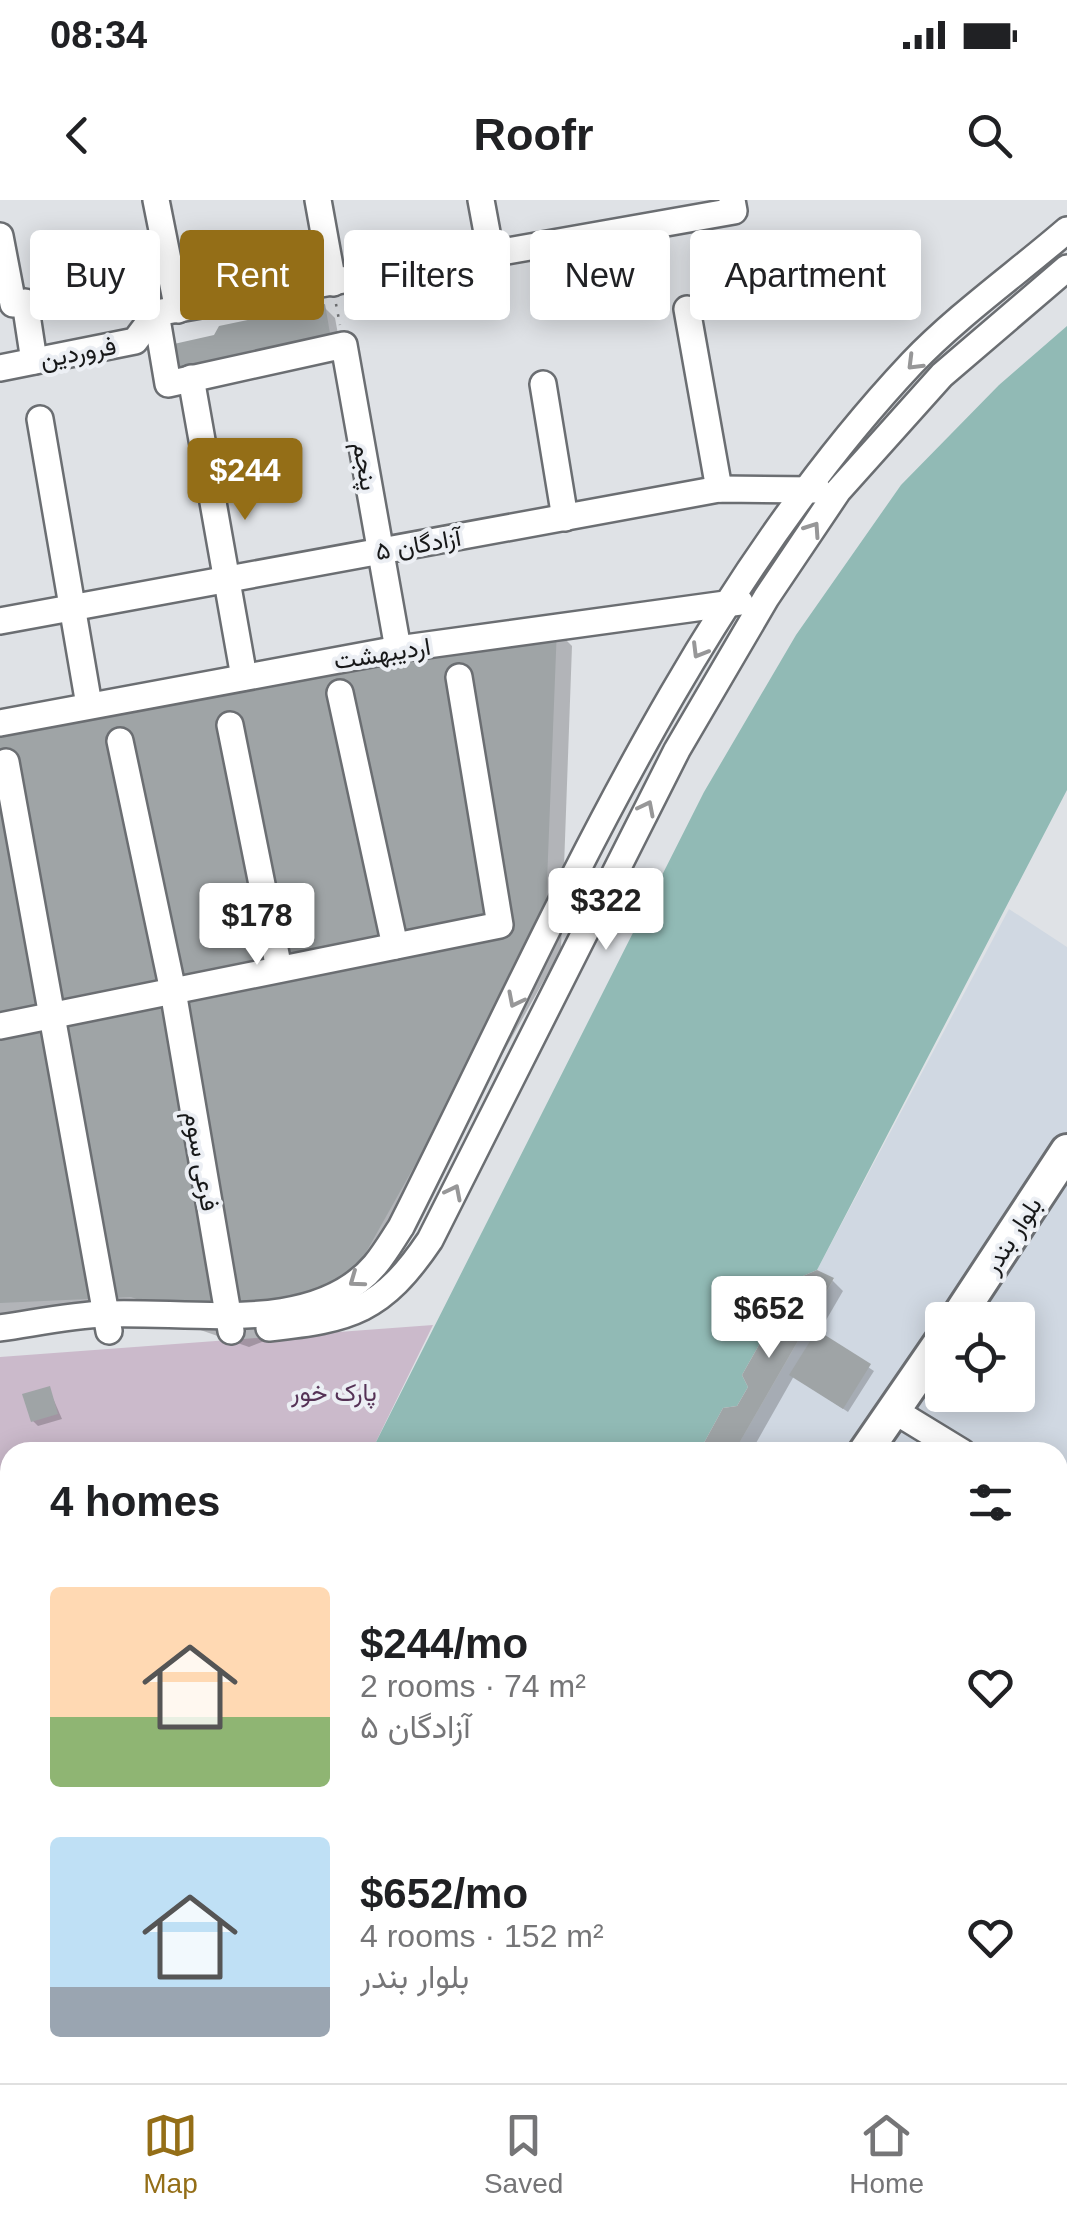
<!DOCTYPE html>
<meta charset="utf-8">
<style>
:root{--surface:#fff;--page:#f2f2f2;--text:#202124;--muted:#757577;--line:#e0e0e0;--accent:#946e17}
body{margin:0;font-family:Arial,Vazirmatn,sans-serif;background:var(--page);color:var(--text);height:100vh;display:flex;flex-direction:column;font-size:38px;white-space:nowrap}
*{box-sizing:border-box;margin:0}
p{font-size:32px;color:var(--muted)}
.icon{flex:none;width:55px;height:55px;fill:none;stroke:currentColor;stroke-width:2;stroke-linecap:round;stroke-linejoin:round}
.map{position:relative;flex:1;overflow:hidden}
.details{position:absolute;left:0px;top:1242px;width:1068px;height:642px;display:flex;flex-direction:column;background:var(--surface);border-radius:30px 30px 0 0;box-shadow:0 5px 25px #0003}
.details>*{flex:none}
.top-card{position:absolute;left:30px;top:30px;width:1008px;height:90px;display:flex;gap:20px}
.fabs{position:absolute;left:925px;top:1102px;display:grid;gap:20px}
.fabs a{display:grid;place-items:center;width:110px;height:110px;border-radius:10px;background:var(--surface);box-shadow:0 5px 25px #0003;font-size:50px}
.price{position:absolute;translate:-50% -85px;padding:0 22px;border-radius:10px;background:#fff;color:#222;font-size:32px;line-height:65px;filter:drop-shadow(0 2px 5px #0008)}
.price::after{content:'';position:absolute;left:50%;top:60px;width:30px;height:22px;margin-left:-15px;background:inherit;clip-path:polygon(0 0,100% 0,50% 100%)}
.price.active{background:var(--accent);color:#fff}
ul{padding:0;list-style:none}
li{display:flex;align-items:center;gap:30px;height:250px;padding:0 50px}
li span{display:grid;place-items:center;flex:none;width:280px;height:200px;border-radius:10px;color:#555}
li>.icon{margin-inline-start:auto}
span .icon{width:120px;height:120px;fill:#fffc;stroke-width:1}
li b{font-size:42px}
h2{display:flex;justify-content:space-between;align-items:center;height:120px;padding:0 50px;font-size:42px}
.pill{padding:0 35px;border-radius:10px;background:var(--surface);box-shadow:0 5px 25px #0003;font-size:35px;line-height:90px}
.pill.active{background:var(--accent);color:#fff}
.status{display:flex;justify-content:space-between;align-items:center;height:70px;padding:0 50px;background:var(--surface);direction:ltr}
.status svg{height:28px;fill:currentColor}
header{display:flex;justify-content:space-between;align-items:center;height:130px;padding:0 50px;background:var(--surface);font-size:45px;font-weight:700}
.dock{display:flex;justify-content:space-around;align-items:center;height:140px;border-top:2px solid var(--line);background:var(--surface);font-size:28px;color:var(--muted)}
.dock a{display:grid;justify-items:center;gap:5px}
.dock .active{color:var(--accent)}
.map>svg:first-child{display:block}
.built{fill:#d0d8e2;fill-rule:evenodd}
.green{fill:#cbbacb}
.water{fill:#91bab5}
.shadow{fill:#0003}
.building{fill:#9fa4a6}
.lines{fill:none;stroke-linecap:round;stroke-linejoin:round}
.minor-casing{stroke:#6b6e72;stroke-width:30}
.major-casing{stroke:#6b6e72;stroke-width:38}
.path{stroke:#727477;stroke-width:2.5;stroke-dasharray:2.5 8;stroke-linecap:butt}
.minor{stroke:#fff;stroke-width:25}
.major{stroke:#fff;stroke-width:32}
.oneway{stroke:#979798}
.labels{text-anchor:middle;stroke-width:8;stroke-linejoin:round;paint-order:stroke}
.street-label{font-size:25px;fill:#171819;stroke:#eceff4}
.park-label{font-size:25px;fill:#553256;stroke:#eceff4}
</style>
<div class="status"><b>08:34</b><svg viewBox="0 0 49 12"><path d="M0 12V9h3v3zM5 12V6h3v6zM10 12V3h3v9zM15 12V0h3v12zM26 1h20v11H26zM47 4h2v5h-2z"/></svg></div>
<header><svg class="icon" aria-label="back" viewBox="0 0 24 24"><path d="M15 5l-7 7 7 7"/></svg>Roofr<svg class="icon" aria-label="search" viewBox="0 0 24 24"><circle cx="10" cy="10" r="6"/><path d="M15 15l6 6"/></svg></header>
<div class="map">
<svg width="1067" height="1883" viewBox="0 0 1067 1883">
<rect width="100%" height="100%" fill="#dfe2e6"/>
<path class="built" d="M1009 709 1067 747V1883H415L419 1875H1058V1252H734L834 1079 817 1070ZM942 1120H1018V1195H942Z"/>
<path class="green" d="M433 1125 371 1252H10V1577L0 1579V1157Z"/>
<g class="water">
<path d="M1067 126V590L817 1070 796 1079 742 1175 748 1187 737 1206 723 1208 699 1252H371L704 592 796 435 901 285 999 185Z"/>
<path d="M10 1577V1875H419L415 1883H0V1579Z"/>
</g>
<g class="shadow">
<path d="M324 107 335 118 342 155 184 189Z"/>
<path d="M556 430 572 446 561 750 362 1104 249 1147 149 1112 0 1119V537Z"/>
<path d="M832 1080 843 1091 818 1134 874 1171 848 1212 794 1176 751 1252H702L725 1210 739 1209Z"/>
<path d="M49 1189 62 1219 38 1226 33 1221Z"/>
<path d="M1058 1675 1067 1679V1758L1058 1755Z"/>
<path d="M1058 1774 1067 1778V1870L1058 1865Z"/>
<path d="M673 1875H758L754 1883H669Z"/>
</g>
<g class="building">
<path d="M325 104 332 145 171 180 165 146 214 135 219 126Z"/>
<path d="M557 427 545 733 346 1088 231 1132 131 1097 0 1103V535Z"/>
<path d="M817 1070 834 1078 734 1252H699L723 1208 737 1206 748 1187 742 1175 796 1079Z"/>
<path d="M817 1130 871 1164 843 1209 789 1175Z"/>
<path d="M50 1186 58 1214 31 1222 22 1194Z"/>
<path d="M1058 1672 1067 1676V1753L1058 1750Z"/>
<path d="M1058 1771 1067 1776V1866L1058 1862Z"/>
<path d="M576 1875H604L621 1883H573Z"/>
<path d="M670 1875H742L738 1883H666Z"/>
</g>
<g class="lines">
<defs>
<g id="minor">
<path d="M156 0 178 110"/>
<path d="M318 0 333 83"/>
<path d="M481 0 491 54"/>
<path d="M0 36 13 104 25 102 34 161"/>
<path d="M687 109 719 289"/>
<path d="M156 113 168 184 344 145 398 449"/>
<path d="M0 168 135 141 156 113 734 11 732 0"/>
<path d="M191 178 244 477"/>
<path d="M543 184 565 318"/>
<path d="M40 219 89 505"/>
<path d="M0 421 719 289 818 290"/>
<path d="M340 493 395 746"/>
<path d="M0 523 398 449 740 402"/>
<path d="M230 525 279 769"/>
<path d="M120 541 173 791 231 1131"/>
<path d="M6 562 109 1131"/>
<path d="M0 826 500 725 459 477"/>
<path d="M0 1128C35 1123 71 1115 106 1114 188 1110 314 1137 375 1065 385 1053 393 1039 401 1027 549 734 685 404 912 163 958 115 1016 74 1067 30"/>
<path d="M269 1128C352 1119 382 1111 430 1040L677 550 766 398 838 291 942 175 1067 68"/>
<path d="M903 1216 962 1252"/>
<path d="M1058 1312 1067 1317"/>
<path d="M1058 1522 1067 1500"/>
<path d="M481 1875 495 1881 500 1875"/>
<path d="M437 1883 450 1875"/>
<path d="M526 1883V1875"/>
<path d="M903 1883 907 1875"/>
</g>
<g id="major">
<path d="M956 1120 1067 951"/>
<path d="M865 1252 942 1140"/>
</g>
</defs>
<use href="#minor" class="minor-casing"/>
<use href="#major" class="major-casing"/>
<path class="path" d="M336 104 340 125"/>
<use href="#minor" class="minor"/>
<use href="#major" class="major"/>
</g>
<defs><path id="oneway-chevron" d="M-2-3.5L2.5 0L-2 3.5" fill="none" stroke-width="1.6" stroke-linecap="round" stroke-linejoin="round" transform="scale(2.5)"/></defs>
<g class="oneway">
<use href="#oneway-chevron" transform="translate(914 163) rotate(135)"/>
<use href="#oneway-chevron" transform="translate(813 329) rotate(-56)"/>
<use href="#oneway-chevron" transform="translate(699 451) rotate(121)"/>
<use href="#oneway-chevron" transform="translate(647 608) rotate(-63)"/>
<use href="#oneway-chevron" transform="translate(515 800) rotate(117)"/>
<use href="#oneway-chevron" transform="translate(454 992) rotate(-63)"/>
<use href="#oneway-chevron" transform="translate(356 1080) rotate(144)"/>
</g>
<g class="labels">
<g class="street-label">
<text transform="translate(78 152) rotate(-11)" y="9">فروردین</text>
<text transform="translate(366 266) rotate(80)" y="9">پنجم</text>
<text transform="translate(418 344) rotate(-10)" y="9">آزادگان ۵</text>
<text transform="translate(382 453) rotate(-9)" y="9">اردیبهشت</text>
<text transform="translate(202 961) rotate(80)" y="9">فرعی سوم</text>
<text transform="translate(1012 1035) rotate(-57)" y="9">بلوار بندر</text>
</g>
<g class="park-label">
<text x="334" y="1201">پارک خور</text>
</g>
</g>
</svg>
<div class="fabs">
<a><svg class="icon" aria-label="locate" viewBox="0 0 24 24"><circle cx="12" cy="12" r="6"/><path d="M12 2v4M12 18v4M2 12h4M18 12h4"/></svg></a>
</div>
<b class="price active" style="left:245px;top:323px">$244</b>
<b class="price" style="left:606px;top:753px">$322</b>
<b class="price" style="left:257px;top:768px">$178</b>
<b class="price" style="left:769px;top:1161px">$652</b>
<div class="top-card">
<a class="pill">Buy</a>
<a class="pill active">Rent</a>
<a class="pill">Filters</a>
<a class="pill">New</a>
<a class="pill">Apartment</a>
</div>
<section class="details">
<h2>4 homes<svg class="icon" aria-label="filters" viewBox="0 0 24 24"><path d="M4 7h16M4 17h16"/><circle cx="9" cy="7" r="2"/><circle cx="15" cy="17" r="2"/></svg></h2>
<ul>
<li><span style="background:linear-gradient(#ffd9b3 65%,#8fb573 0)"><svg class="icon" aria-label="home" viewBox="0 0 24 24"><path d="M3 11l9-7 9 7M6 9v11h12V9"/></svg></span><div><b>$244/mo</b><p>2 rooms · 74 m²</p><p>آزادگان ۵</p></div><svg class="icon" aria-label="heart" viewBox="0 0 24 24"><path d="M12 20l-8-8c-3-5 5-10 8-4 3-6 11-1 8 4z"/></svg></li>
<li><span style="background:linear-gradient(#bfe0f5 75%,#9aa5b1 0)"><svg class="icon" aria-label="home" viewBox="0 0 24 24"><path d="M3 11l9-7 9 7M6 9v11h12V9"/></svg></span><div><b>$652/mo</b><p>4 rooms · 152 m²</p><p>بلوار بندر</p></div><svg class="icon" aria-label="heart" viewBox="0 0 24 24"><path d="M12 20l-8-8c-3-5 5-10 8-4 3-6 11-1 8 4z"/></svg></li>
</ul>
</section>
</div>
<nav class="dock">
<a class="active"><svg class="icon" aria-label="map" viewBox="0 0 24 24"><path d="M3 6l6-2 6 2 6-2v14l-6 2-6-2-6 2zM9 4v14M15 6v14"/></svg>Map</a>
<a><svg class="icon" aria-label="saved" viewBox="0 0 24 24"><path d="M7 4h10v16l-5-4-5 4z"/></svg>Saved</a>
<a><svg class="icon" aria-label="home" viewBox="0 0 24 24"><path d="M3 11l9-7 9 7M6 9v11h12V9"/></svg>Home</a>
</nav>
